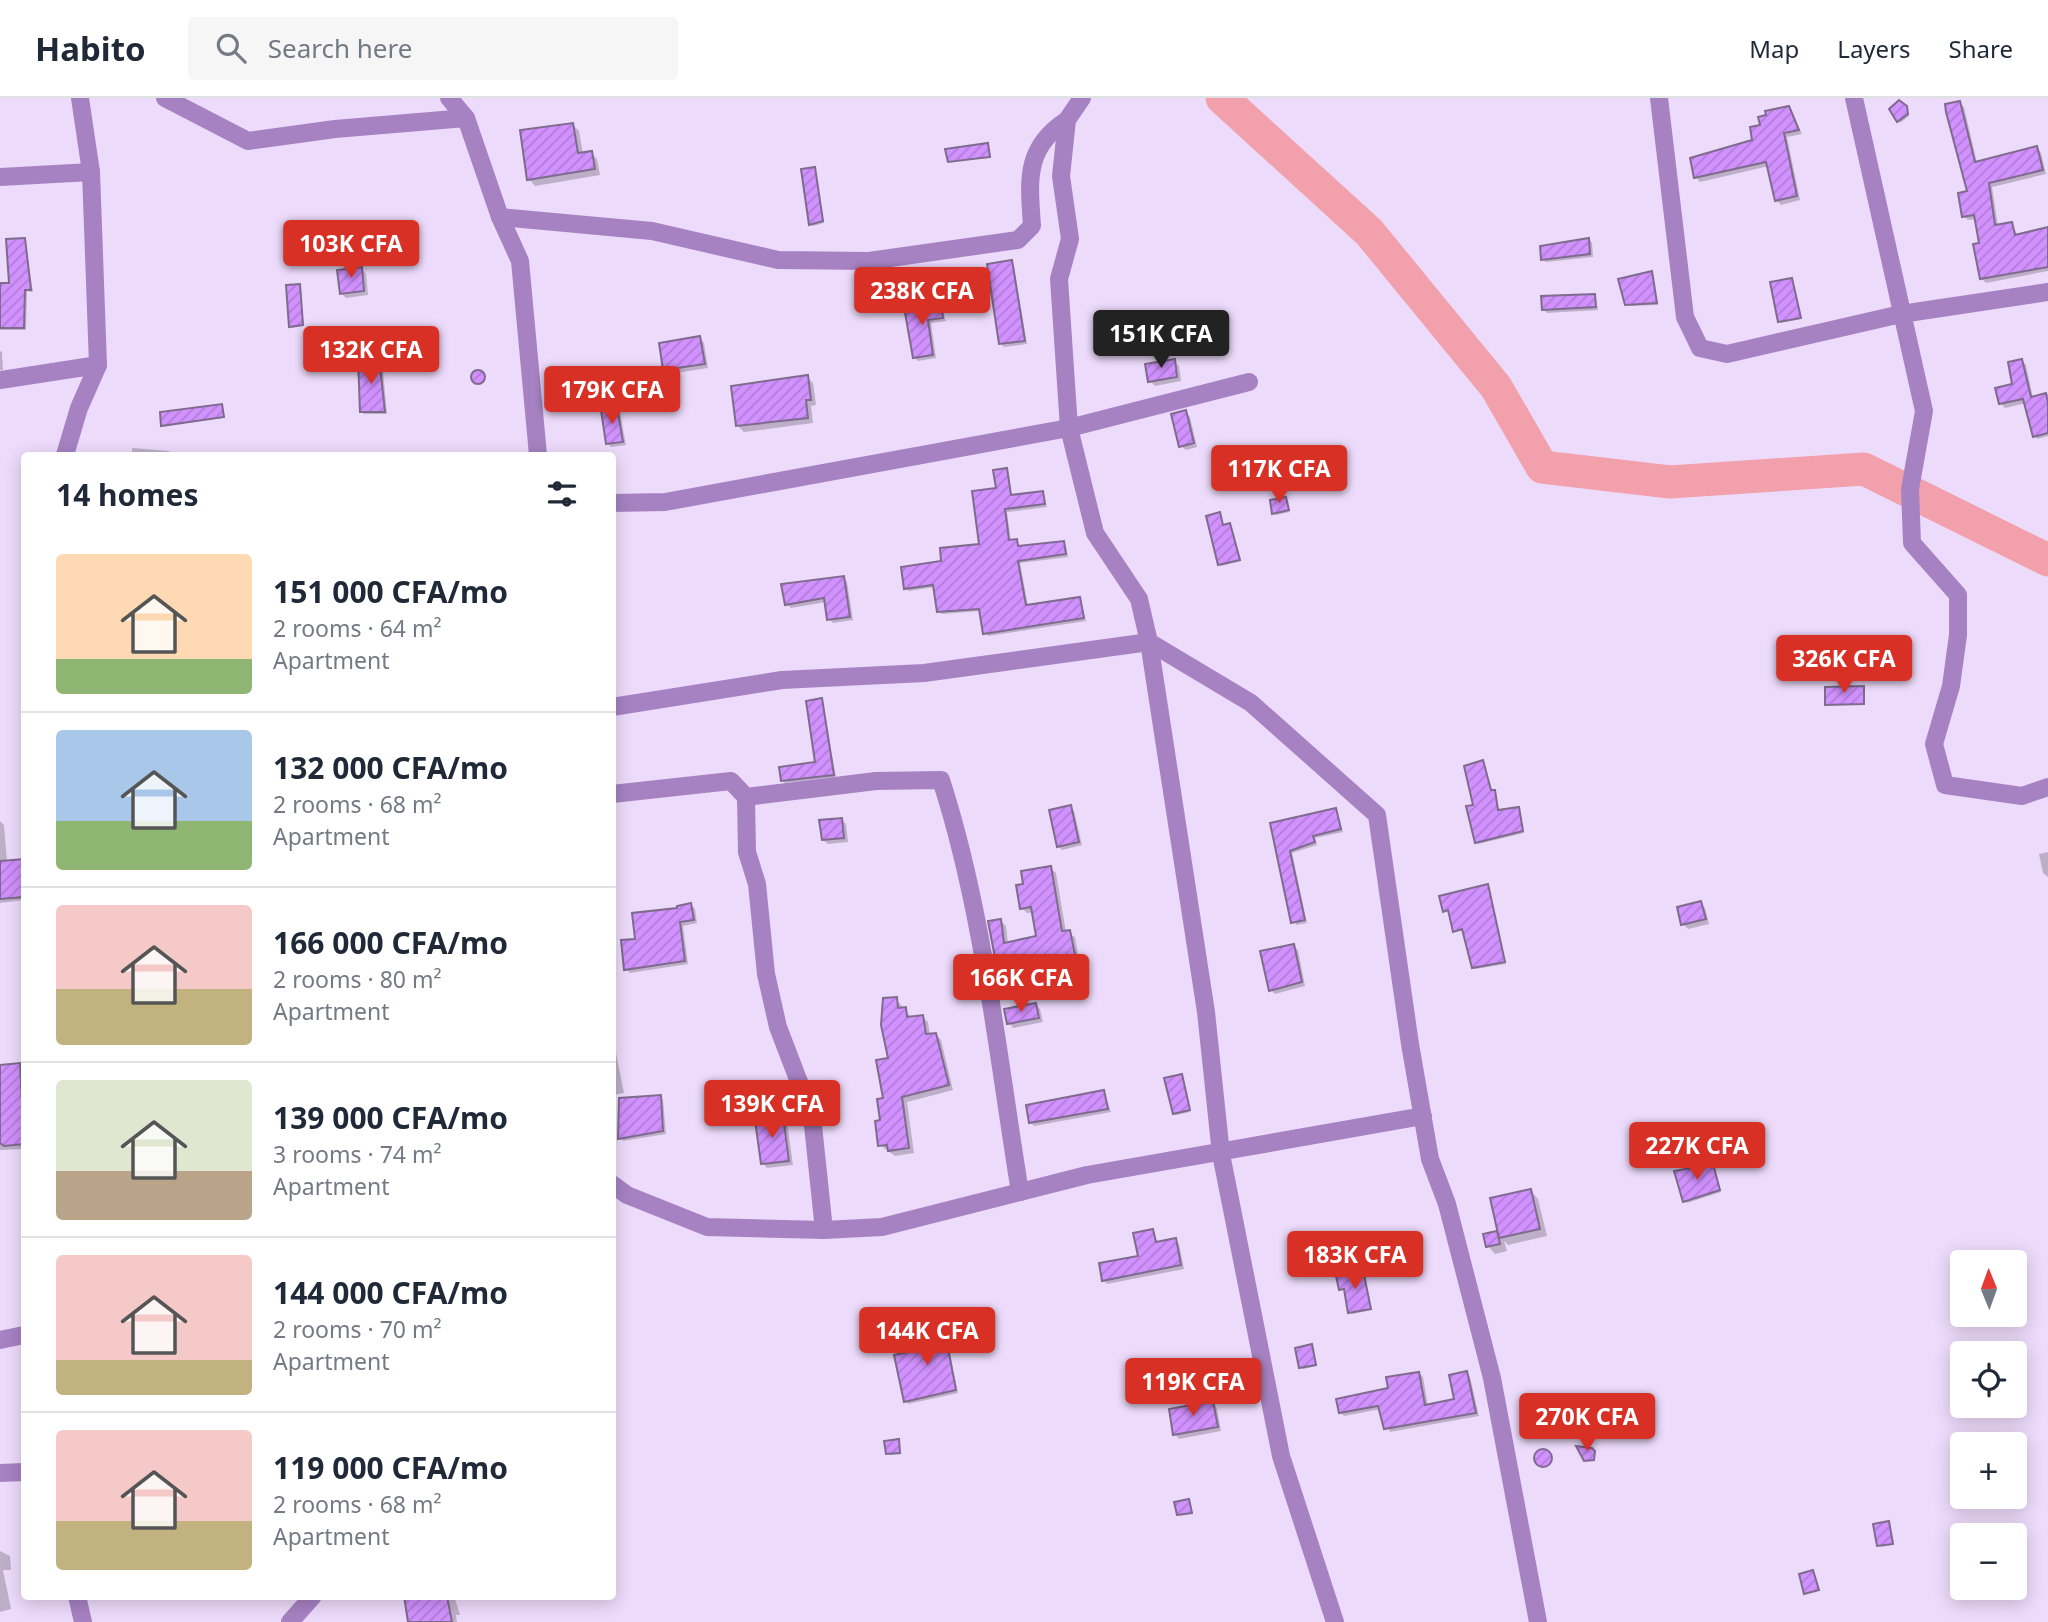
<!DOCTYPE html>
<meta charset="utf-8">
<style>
:root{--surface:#fff;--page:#f6f6f7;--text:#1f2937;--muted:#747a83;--line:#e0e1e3;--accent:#d93025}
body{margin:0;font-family:"Noto Sans",sans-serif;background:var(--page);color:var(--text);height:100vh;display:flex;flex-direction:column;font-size:26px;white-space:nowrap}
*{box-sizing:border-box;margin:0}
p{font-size:23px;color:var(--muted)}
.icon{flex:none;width:38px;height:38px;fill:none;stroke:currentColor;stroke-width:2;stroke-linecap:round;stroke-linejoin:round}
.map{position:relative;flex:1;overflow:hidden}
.panel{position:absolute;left:21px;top:354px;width:595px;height:1148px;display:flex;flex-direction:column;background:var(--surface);border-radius:7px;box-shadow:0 4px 18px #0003}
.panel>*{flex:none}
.needle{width:46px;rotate:359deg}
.buttons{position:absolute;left:1950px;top:1152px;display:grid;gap:14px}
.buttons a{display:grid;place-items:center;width:77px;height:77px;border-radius:7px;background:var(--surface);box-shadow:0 4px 18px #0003;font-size:35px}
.price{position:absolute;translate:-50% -60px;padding:0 16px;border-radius:7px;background:var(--accent);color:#fff;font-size:23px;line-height:46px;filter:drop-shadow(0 2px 4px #0008)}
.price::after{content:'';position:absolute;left:50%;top:42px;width:21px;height:16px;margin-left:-10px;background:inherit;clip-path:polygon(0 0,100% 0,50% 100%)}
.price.current{background:#222;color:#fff}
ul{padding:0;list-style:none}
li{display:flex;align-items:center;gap:21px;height:175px;padding:0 35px}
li+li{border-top:2px solid var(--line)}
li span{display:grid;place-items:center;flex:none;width:196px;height:140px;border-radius:7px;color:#555}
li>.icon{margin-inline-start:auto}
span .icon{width:84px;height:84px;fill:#fffc;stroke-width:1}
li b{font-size:30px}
h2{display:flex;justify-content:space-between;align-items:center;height:84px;padding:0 35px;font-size:30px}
header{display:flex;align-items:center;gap:42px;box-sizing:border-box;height:98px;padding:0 35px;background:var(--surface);border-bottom:2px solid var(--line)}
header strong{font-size:33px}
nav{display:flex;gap:38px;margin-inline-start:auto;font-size:24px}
.search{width:490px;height:63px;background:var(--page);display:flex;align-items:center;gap:18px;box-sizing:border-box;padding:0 24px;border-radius:7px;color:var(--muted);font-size:26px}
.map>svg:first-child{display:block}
.shadow{fill:#0003}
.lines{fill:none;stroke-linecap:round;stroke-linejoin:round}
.river{stroke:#f2a0ac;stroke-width:33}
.building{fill:url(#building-hatch);stroke:#7f6b8e;stroke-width:2}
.street{stroke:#a782c2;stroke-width:18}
</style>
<header>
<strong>Habito</strong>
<div class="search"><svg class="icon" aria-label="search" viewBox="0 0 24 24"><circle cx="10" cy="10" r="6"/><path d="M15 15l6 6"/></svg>Search here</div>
<nav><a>Map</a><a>Layers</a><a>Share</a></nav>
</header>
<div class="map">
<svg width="2048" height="1524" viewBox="0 0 2048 1524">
<defs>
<pattern id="building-hatch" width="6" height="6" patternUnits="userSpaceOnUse" patternTransform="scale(1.75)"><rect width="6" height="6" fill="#d191fe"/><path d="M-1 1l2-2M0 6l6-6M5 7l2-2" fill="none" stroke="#b27cd9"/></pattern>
</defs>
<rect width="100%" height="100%" fill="#eddbfb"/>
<g class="shadow">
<path d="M1960 5 1964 9 1977 65 2037 50 2041 55 2046 76 1992 89 1998 128 2012 126 2018 138 2048 135V173L1986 185 1981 180V146L1977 121 1968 122 1964 118 1969 95Z"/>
<path d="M1906 9 1909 18 1900 25 1891 11Z"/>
<path d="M1789 10 1802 36 1787 39 1800 102 1781 107 1777 102 1769 68 1700 84 1696 79 1754 43 1762 28Z"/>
<path d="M573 27 579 33 583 56 591 55 597 61 600 77 535 88 529 81Z"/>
<path d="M987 47 991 60 950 63Z"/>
<path d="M815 71 824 125 813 128 811 126Z"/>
<path d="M1589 141 1592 145 1593 159 1546 164 1542 161Z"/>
<path d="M25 142 33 194 27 193 26 232H0V187L11 191Z"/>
<path d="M1011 164 1014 168 1027 246 1004 249 1001 246Z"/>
<path d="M361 171 366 176 368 197 346 200 341 195Z"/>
<path d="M1651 175 1658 207 1629 208 1627 206Z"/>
<path d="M1792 182 1801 221 1781 225 1780 223Z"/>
<path d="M299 187 304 228 292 230 290 228Z"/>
<path d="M1595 198 1598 212 1547 215 1543 211Z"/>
<path d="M940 205 946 223 931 225 936 260 918 263 914 259 906 210Z"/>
<path d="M700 240 704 245 708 270 669 276 665 272Z"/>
<path d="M0 253 2 254 3 272H0Z"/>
<path d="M379 260 382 263 387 316H364L361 313Z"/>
<path d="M1174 263 1179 268 1181 283 1155 288 1150 283Z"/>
<path d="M2022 263 2026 267 2033 300 2048 296V338L2037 341 2026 305 2005 310 2001 306 2014 287Z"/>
<circle cx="479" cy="280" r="6"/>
<path d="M807 279 813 285 816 307 811 308 813 325 744 334 738 328Z"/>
<path d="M221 308 224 320 162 328Z"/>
<path d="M616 311 620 315 626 347 611 349 608 346Z"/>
<path d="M1185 314 1190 319 1197 349 1186 352 1181 348Z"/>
<path d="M132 350 169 353 172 357H132Z"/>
<path d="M1007 372 1012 399 1042 395 1047 409 1007 414 1011 444 1017 443 1020 450 1063 445 1066 448 1068 459 1020 465 1028 508 1080 500 1086 523 988 538 981 513 941 516 935 489 909 493 906 490 943 464 981 447Z"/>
<path d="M1285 401 1290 414 1276 417 1274 415Z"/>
<path d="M1219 416 1224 428 1231 429 1241 463 1221 468Z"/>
<path d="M843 480 847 484 853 522 833 525 829 521 826 504 791 510 787 506Z"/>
<path d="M1863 590 1865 606H1827Z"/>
<path d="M822 602 836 679 785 685 782 682 817 665Z"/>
<path d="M1484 666 1492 694 1496 695 1499 714 1519 711 1524 735 1478 746Z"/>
<path d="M1070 709 1074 713 1082 747 1062 752 1058 748Z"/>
<path d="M1336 712 1343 734 1315 740 1317 747 1292 755 1307 825 1296 827 1272 726Z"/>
<path d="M842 722 846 726 848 744 828 746 823 742Z"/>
<path d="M0 723 4 727 7 764 24 763V802L0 805Z"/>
<path d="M2048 754V779L2043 775 2039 756Z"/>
<path d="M1050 770 1056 775 1066 834 1075 839 1079 862 1032 871 1033 881 1006 886 1000 880 1001 823 1006 828 1008 846 1038 839 1034 814 1027 815 1022 810 1025 787Z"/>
<path d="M1487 788 1506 866 1475 871 1465 832 1456 834 1450 814 1444 813Z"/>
<path d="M1700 805 1705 810 1709 826 1688 831 1683 826Z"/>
<path d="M691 807 695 811 697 825 683 828 688 866 630 875 626 871 637 843Z"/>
<path d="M1293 848 1298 852 1305 888 1275 896 1271 892Z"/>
<path d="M896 901 912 920 922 918 928 924 930 937 936 936 941 942 953 992 907 1004 914 1055 895 1058 880 1047Z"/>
<path d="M1036 907 1040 911 1043 924 1013 930 1009 925Z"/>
<path d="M612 935 624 995 612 997Z"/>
<path d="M19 967 24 972V1051L0 1052V968Z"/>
<path d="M1183 980 1190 1014 1176 1017 1175 1016Z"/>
<path d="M1104 994 1111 1014 1034 1028 1031 1024Z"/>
<path d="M660 998 663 1002 666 1036 623 1043 620 1040Z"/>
<path d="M782 1019 787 1024 793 1067 767 1070 763 1065Z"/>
<path d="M1714 1070 1721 1094 1687 1105 1685 1103Z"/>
<path d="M1531 1093 1538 1101 1547 1138 1508 1147 1504 1143 1507 1153 1495 1156 1488 1148 1497 1134 1500 1138Z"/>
<path d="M1152 1133 1158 1146 1175 1142 1179 1146 1184 1171 1107 1186 1103 1182 1140 1160Z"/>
<path d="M1362 1174 1372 1212 1352 1216 1346 1192 1340 1191Z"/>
<path d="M942 1220 958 1295 908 1306 906 1303 935 1251Z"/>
<path d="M1311 1248 1317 1268 1303 1271 1301 1269Z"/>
<path d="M1419 1275 1423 1279 1428 1308 1456 1302 1466 1275 1470 1279 1479 1318 1390 1334 1381 1311 1344 1318 1340 1314Z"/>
<path d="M1213 1305 1217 1310 1221 1333 1179 1341 1175 1336Z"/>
<path d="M898 1343 901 1356 889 1357 888 1355Z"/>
<circle cx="1544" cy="1361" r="7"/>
<path d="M1189 1403 1193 1416 1180 1418 1178 1417Z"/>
<path d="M1888 1425 1893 1447 1881 1449 1879 1448Z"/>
<path d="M0 1453 10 1458 11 1472H3L11 1511 0 1514Z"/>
<path d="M406 1498H454L460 1517H456L457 1524H410Z"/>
</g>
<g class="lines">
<path class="river" d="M1222 0 1369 134 1496 289 1542 369 1670 384 1864 371 2048 462"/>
</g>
<g class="building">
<path d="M1899 2 1907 8 1908 16 1897 24 1889 11Z"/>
<path d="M1960 3 1975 64 2037 48 2043 72 1989 85 1995 127 2012 124 2015 137 2048 129V169L1980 181 1973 146 1979 145 1974 117 1962 119 1958 95 1967 93 1946 14 1945 6Z"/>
<path d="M1789 8 1799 32 1784 35 1797 98 1775 103 1766 64 1694 80 1690 60 1752 42 1750 29 1760 27 1758 19 1766 17 1765 13Z"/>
<path d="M573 25 578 55 592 53 595 71 527 82 520 32Z"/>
<path d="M988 45 990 59 948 64 945 51Z"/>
<path d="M815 69 823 123 809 127 801 71Z"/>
<path d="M25 140 31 192H25L24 230H0V185H9L6 141Z"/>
<path d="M1589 140 1590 156 1541 162 1540 148Z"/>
<path d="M1012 162 1025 243 999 246 987 166Z"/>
<path d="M362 169 364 193 340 196 337 172Z"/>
<path d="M1652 173 1657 205 1625 207 1618 181Z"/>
<path d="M1792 180 1801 220 1778 224 1770 184Z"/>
<path d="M300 186 303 227 289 229 286 187Z"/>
<path d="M1595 196 1596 209 1542 212 1541 198Z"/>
<path d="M941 204 943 220 928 222 933 257 913 260 904 209Z"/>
<path d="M700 238 705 266 663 272 659 245Z"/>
<path d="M379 259 385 314H360L358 260Z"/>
<path d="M1175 261 1177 279 1148 284 1145 266Z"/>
<path d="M2022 261 2031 299 2046 295 2048 305V335L2033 339 2023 301 1999 306 1995 290 2012 286 2008 264Z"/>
<circle cx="478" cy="279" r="7"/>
<path d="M808 277 811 302H806L808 320 736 328 731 288Z"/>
<path d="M222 306 224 319 161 328 160 314Z"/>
<path d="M617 309 623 344 606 346 601 312Z"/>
<path d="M1186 312 1194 345 1179 349 1171 316Z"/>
<path d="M1007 370 1011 397 1043 393 1045 406 1005 411 1009 442 1017 441 1018 448 1064 443 1066 456 1018 463 1026 507 1080 499 1084 520 983 536 979 511 937 514 933 487 904 491 901 469 941 463 940 450 979 446 972 393 996 390 993 372Z"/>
<path d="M1286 399 1289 412 1272 416 1270 402Z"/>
<path d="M1220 414 1223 427 1230 425 1240 462 1218 467 1206 418Z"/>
<path d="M844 478 850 519 827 522 824 500 785 507 781 486Z"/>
<path d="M1864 588V606L1825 607V589Z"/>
<path d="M822 600 834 677 781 683 779 669 815 664 806 603Z"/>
<path d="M1483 662 1491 692H1495L1498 712 1519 709 1523 733 1475 745 1466 708 1473 707 1464 668Z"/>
<path d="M1071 707 1079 744 1057 749 1049 712Z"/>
<path d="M1336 710 1341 731 1313 738 1315 744 1290 753 1305 822 1291 825 1270 725Z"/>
<path d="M842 720 844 740 822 742 819 722Z"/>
<path d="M24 761V799L0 801V763Z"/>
<path d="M1051 768 1062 833 1070 832 1075 857 1027 866 1029 876 999 881 988 823 1001 821 1004 845 1036 838 1031 809 1020 811 1016 787 1023 786 1021 773Z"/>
<path d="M1488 786 1505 864 1472 870 1462 831 1453 834 1448 812 1443 814 1439 798Z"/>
<path d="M1701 803 1706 821 1681 827 1677 809Z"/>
<path d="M691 805 694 822 680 824 685 863 624 872 621 842 635 841 632 815 677 810V808Z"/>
<path d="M1294 846 1302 884 1269 893 1260 853Z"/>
<path d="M897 899 898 910 906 909 907 919 923 917 926 936 936 935 949 987 902 999 909 1050 888 1053 887 1047 878 1048 875 1023 880 1022 877 1001 883 1000 876 962 888 960 881 927 883 900Z"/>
<path d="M1036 905 1039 920 1007 926 1004 911Z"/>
<path d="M20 965 24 1046 4 1048 0 1045V967Z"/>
<path d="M1182 976 1190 1012 1173 1016 1164 980Z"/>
<path d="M1104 992 1108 1011 1029 1025 1026 1007Z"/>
<path d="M661 997 663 1033 618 1041 619 1000Z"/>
<path d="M783 1018 789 1063 761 1066 755 1022Z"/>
<path d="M1713 1066 1720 1092 1683 1104 1674 1073Z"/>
<path d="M1531 1091 1540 1131 1499 1140 1490 1100Z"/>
<path d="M1153 1131 1156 1144 1176 1140 1181 1167 1102 1183 1099 1165 1138 1158 1133 1135Z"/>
<path d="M1497 1133 1500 1146 1486 1149 1483 1136Z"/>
<path d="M1363 1172 1371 1211 1348 1215 1344 1191 1339 1192 1336 1178Z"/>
<path d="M942 1218 956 1292 904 1304 894 1257 933 1249 927 1220Z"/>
<path d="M1312 1246 1316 1267 1299 1270 1295 1250Z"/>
<path d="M1467 1273 1476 1315 1384 1331 1378 1308 1339 1315 1336 1301 1388 1290 1386 1279 1419 1274 1425 1307 1454 1301 1449 1277Z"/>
<path d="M1213 1303 1218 1329 1173 1337 1169 1311Z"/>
<path d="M899 1341 900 1355 886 1356 884 1343Z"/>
<path d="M1576 1348 1592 1350 1595 1353 1594 1362 1584 1363Z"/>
<circle cx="1543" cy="1360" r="9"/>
<path d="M1189 1401 1192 1415 1177 1417 1174 1404Z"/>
<path d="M1889 1423 1893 1446 1877 1448 1873 1426Z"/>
<path d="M1813 1472 1819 1492 1804 1496 1799 1476Z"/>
<path d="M404 1498H447L452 1524H408Z"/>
</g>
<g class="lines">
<g class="street">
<path d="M165 0 248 43 335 31 466 20"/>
<path d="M449 0 466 20 500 119 520 163 538 357"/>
<path d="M1082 0 1067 22 1061 78 1070 141 1059 181 1069 330 1095 435 1139 501 1149 544 1251 605 1377 717 1410 946 1430 1061 1447 1106 1492 1280 1538 1524"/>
<path d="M1659 0 1685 219 1700 250 1727 256 1901 216 2048 194"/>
<path d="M1854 0 1924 313 1910 391 1912 445 1958 497V537L1951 588 1934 646 1945 687 2022 698 2048 689"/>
<path d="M0 79 91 74"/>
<path d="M500 119 652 133 778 162 869 163 1018 142 1032 128C1029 83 1024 50 1067 22"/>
<path d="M0 282 98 267"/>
<path d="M65 357 79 310 98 267 91 74 80 0"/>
<path d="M612 405 665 404 1069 330 1249 284"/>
<path d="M612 609 782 582 924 575 1149 544 1206 914 1221 1056 1281 1358 1335 1524"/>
<path d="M612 696 731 683 746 699 747 754 757 786 766 876 778 929 812 1018 824 1132"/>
<path d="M746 699 876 683 941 682C983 811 998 960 1020 1094"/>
<path d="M612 1086 627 1097 707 1129 824 1132 882 1129 1087 1077 1423 1018"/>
<path d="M0 1242 24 1237"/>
<path d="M0 1375 24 1374"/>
<path d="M77 1498 83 1524"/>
<path d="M290 1524 313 1498"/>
</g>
</g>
</svg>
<div class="buttons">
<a><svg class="needle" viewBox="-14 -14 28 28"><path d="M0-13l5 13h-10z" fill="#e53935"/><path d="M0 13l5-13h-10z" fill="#747a83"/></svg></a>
<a><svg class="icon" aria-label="locate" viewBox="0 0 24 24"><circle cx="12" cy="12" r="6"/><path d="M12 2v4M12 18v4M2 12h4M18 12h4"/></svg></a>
<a>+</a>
<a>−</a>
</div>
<b class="price" style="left:351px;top:182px">103K CFA</b>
<b class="price" style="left:922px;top:229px">238K CFA</b>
<b class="price current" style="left:1161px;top:272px">151K CFA</b>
<b class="price" style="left:371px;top:288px">132K CFA</b>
<b class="price" style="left:612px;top:328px">179K CFA</b>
<b class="price" style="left:1279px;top:407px">117K CFA</b>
<b class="price" style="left:1844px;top:597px">326K CFA</b>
<b class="price" style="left:1021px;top:916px">166K CFA</b>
<b class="price" style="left:772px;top:1042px">139K CFA</b>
<b class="price" style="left:1697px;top:1084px">227K CFA</b>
<b class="price" style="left:1355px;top:1193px">183K CFA</b>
<b class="price" style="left:927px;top:1269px">144K CFA</b>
<b class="price" style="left:1193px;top:1320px">119K CFA</b>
<b class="price" style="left:1587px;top:1355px">270K CFA</b>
<section class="panel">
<h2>14 homes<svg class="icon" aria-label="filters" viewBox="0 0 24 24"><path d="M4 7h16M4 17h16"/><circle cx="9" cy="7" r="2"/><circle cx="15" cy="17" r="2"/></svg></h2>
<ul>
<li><span style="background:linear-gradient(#ffd9b3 75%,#8fb573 0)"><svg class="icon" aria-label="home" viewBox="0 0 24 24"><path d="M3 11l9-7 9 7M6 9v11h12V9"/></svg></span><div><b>151 000 CFA/mo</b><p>2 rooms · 64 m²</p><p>Apartment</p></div></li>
<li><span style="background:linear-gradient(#a9c7e8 65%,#8fb573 0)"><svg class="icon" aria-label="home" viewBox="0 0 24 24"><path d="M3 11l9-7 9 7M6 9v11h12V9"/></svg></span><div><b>132 000 CFA/mo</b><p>2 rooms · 68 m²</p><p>Apartment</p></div></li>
<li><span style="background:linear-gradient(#f6c9c9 60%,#c2b280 0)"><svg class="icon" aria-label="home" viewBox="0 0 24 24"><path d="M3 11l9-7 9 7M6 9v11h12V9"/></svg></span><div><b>166 000 CFA/mo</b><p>2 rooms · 80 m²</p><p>Apartment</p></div></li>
<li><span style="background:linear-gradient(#dfe7d0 65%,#b9a48a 0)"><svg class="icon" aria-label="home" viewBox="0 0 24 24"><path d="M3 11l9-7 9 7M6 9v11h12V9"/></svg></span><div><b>139 000 CFA/mo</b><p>3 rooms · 74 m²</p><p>Apartment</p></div></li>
<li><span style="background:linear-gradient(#f6c9c9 75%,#c2b280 0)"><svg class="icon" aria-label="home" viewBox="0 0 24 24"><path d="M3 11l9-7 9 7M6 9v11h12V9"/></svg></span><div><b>144 000 CFA/mo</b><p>2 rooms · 70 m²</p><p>Apartment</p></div></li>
<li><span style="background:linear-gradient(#f6c9c9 65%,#c2b280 0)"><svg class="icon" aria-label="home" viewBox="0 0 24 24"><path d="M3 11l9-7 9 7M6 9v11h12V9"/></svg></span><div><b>119 000 CFA/mo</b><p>2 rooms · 68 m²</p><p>Apartment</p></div></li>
</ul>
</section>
</div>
